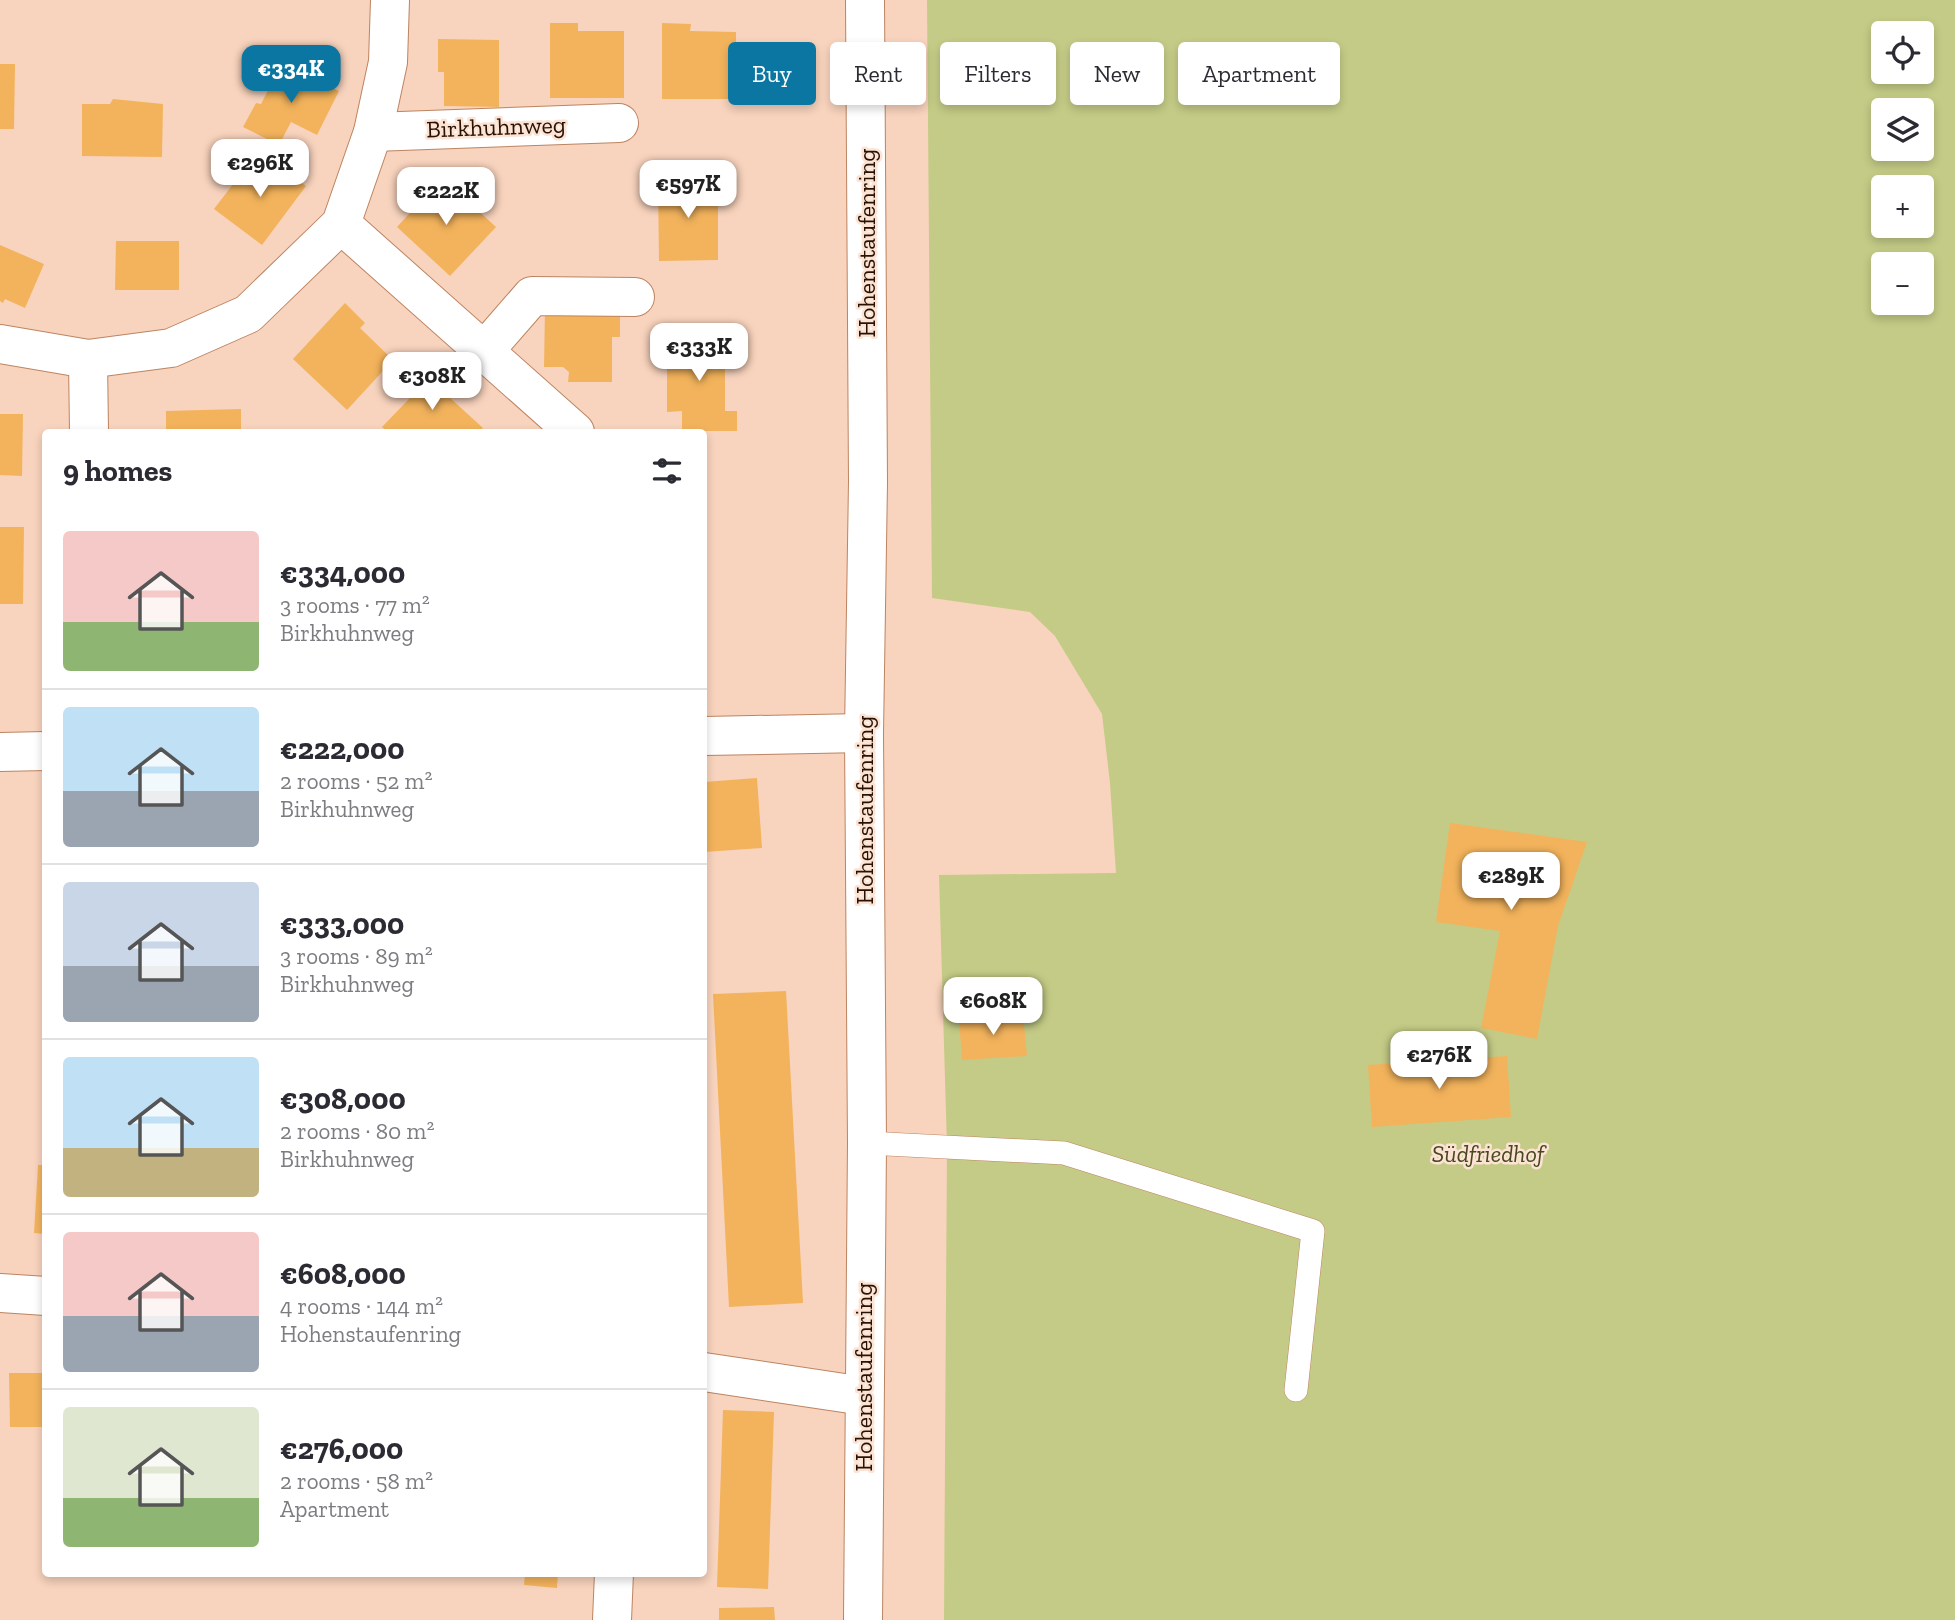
<!DOCTYPE html>
<meta charset="utf-8">
<style>
:root{--surface:#fff;--page:#f2f2f3;--text:#2b2b33;--muted:#7c7c81;--line:#e1e1e2;--accent:#0a76a1}
body{margin:0;font-family:"Zilla Slab",serif;background:var(--page);color:var(--text);height:100vh;display:flex;flex-direction:column;font-size:26px;white-space:nowrap}
*{box-sizing:border-box;margin:0}
p{font-size:23px;color:var(--muted)}
.icon{flex:none;width:38px;height:38px;fill:none;stroke:currentColor;stroke-width:2;stroke-linecap:round;stroke-linejoin:round}
.map{position:relative;flex:1;overflow:hidden}
.sheet{position:absolute;left:42px;top:429px;width:665px;height:1148px;display:flex;flex-direction:column;background:var(--surface);border-radius:7px;box-shadow:0 4px 10px #0003}
.sheet>*{flex:none}
.top-card{position:absolute;left:728px;top:42px;width:665px;height:63px;display:flex;gap:14px}
.controls{position:absolute;left:1871px;top:21px;display:grid;gap:14px}
.controls a{display:grid;place-items:center;width:63px;height:63px;border-radius:7px;background:var(--surface);box-shadow:0 4px 10px #0003;font-size:35px}
.price{position:absolute;translate:-50% -60px;padding:0 16px;border-radius:14px;background:#fff;color:#222;font-size:23px;line-height:46px;filter:drop-shadow(0 2px 4px #0008)}
.price::after{content:'';position:absolute;left:50%;top:42px;width:21px;height:16px;margin-left:-10px;background:inherit;clip-path:polygon(0 0,100% 0,50% 100%)}
.price.active{background:var(--accent);color:#fff}
ul{padding:0;list-style:none}
li{display:flex;align-items:center;gap:21px;height:175px;padding:0 21px}
li+li{border-top:2px solid var(--line)}
li span{display:grid;place-items:center;flex:none;width:196px;height:140px;border-radius:7px;color:#555}
li>.icon{margin-inline-start:auto}
span .icon{width:84px;height:84px;fill:#fffc;stroke-width:1}
li b{font-size:30px}
h2{display:flex;justify-content:space-between;align-items:center;height:84px;padding:0 21px;font-size:30px}
.chip{padding:0 24px;border-radius:7px;background:var(--surface);box-shadow:0 4px 10px #0003;font-size:24px;line-height:63px}
.chip.active{background:var(--accent);color:#fff}
.map>svg:first-child{display:block}
.green{fill:#c4cb86;fill-rule:evenodd}
.building{fill:#f3b35c}
.lines{fill:none;stroke-linecap:round;stroke-linejoin:round}
.lane-casing{stroke:#bd8461;stroke-width:24}
.street-casing{stroke:#bd8461;stroke-width:40}
.lane{stroke:#fff;stroke-width:23}
.street{stroke:#fff;stroke-width:38}
.labels{text-anchor:middle;stroke-width:5;stroke-linejoin:round;paint-order:stroke}
.street-label{font-size:24px;fill:#271204;stroke:#fce3d4}
.park-label{font-size:24px;font-style:italic;fill:#46491f;stroke:#fce3d4}
</style>
<div class="map">
<svg width="1955" height="1620" viewBox="0 0 1955 1620">
<rect width="100%" height="100%" fill="#f8d3bd"/>
<path class="green" d="M927 0H1955V1620H944L947 1146 939 875 1116 873 1110 783 1102 714 1055 636 1030 612 932 598ZM1883 33H1922V72H1883ZM1883 110H1922V149H1883ZM1883 187H1922V226H1883ZM1883 264H1922V303H1883Z"/>
<g class="building">
<path d="M550 23H578V31H624V98H550Z"/>
<path d="M662 23 691 24 690 31 736 32V99H662Z"/>
<path d="M438 39 499 40V107L444 106V72H438Z"/>
<path d="M282 63 339 91 317 135 291 122 279 145 243 127 256 103 261 104Z"/>
<path d="M0 64H15L14 129H0Z"/>
<path d="M113 99 163 104 162 157 82 156V104H110Z"/>
<path d="M253 158 263 167 278 165 306 186 262 245 214 209Z"/>
<path d="M442 178 496 227 450 276 397 227Z"/>
<path d="M658 179H718V260L659 261Z"/>
<path d="M116 241H179V290H115Z"/>
<path d="M0 245 44 264 25 308 5 299 3 303 0 301Z"/>
<path d="M345 303 365 323 360 328 393 360 347 410 293 359Z"/>
<path d="M545 308 620 309V337H612V382H568L569 372 563 367H544Z"/>
<path d="M667 335H725V411H737V431H682V411L667 412Z"/>
<path d="M434 373 454 392 449 397 483 428 479 432H388L382 427Z"/>
<path d="M241 409V432H166V411Z"/>
<path d="M0 414H23L22 476 0 475Z"/>
<path d="M0 527H24L23 604H0Z"/>
<path d="M757 778 762 848 704 852V782Z"/>
<path d="M1450 823 1587 842 1558 926 1537 1039 1481 1028 1500 931 1436 922Z"/>
<path d="M786 991 803 1303 729 1307 713 994Z"/>
<path d="M1023 1014 1027 1056 962 1060 959 1019Z"/>
<path d="M1507 1056 1511 1117 1372 1127 1368 1065Z"/>
<path d="M38 1165H46V1234L34 1233Z"/>
<path d="M9 1373H46V1427H10Z"/>
<path d="M723 1410 774 1412 768 1589 717 1587Z"/>
<path d="M525 1573H558L557 1588 524 1585Z"/>
<path d="M774 1607 775 1620H719V1608Z"/>
</g>
<g class="lines">
<defs>
<path id="lane" d="M867 1143 1064 1153 1313 1231 1296 1390"/>
<g id="street">
<path d="M373 132 619 123"/>
<path d="M341 224 575 432"/>
<path d="M0 344 88 359 171 348 248 314 341 224 373 132 388 62 390 0"/>
<path d="M485 350 532 296 635 297"/>
<path d="M88 359 89 432"/>
<path d="M704 736 864 733"/>
<path d="M0 752 46 751"/>
<path d="M0 1293 46 1296"/>
<path d="M704 1372 864 1396"/>
<path d="M612 1620 614 1573"/>
<path d="M863 1620 867 1143 864 733 868 482 865 0"/>
</g>
</defs>
<use href="#lane" class="lane-casing"/>
<use href="#street" class="street-casing"/>
<use href="#lane" class="lane"/>
<use href="#street" class="street"/>
</g>
<g class="labels">
<g class="street-label">
<text transform="translate(496 127) rotate(-2)" y="8">Birkhuhnweg</text>
<text transform="translate(867 243) rotate(-90)" y="8">Hohenstaufenring</text>
<text transform="translate(865 810) rotate(-90)" y="8">Hohenstaufenring</text>
<text transform="translate(864 1377) rotate(-90)" y="8">Hohenstaufenring</text>
</g>
<g class="park-label">
<text x="1488" y="1162">Südfriedhof</text>
</g>
</g>
</svg>
<div class="controls">
<a><svg class="icon" aria-label="locate" viewBox="0 0 24 24"><circle cx="12" cy="12" r="6"/><path d="M12 2v4M12 18v4M2 12h4M18 12h4"/></svg></a>
<a><svg class="icon" aria-label="layers" viewBox="0 0 24 24"><path d="M12 4l9 5-9 5-9-5zM3 14l9 5 9-5"/></svg></a>
<a>+</a>
<a>−</a>
</div>
<b class="price active" style="left:291px;top:105px">€334K</b>
<b class="price" style="left:260px;top:199px">€296K</b>
<b class="price" style="left:688px;top:220px">€597K</b>
<b class="price" style="left:446px;top:227px">€222K</b>
<b class="price" style="left:699px;top:383px">€333K</b>
<b class="price" style="left:432px;top:412px">€308K</b>
<b class="price" style="left:1511px;top:912px">€289K</b>
<b class="price" style="left:993px;top:1037px">€608K</b>
<b class="price" style="left:1439px;top:1091px">€276K</b>
<div class="top-card">
<a class="chip active">Buy</a>
<a class="chip">Rent</a>
<a class="chip">Filters</a>
<a class="chip">New</a>
<a class="chip">Apartment</a>
</div>
<section class="sheet">
<h2>9 homes<svg class="icon" aria-label="filters" viewBox="0 0 24 24"><path d="M4 7h16M4 17h16"/><circle cx="9" cy="7" r="2"/><circle cx="15" cy="17" r="2"/></svg></h2>
<ul>
<li><span style="background:linear-gradient(#f6c9c9 65%,#8fb573 0)"><svg class="icon" aria-label="home" viewBox="0 0 24 24"><path d="M3 11l9-7 9 7M6 9v11h12V9"/></svg></span><div><b>€334,000</b><p>3 rooms · 77 m²</p><p>Birkhuhnweg</p></div></li>
<li><span style="background:linear-gradient(#bfe0f5 60%,#9aa5b1 0)"><svg class="icon" aria-label="home" viewBox="0 0 24 24"><path d="M3 11l9-7 9 7M6 9v11h12V9"/></svg></span><div><b>€222,000</b><p>2 rooms · 52 m²</p><p>Birkhuhnweg</p></div></li>
<li><span style="background:linear-gradient(#c9d6e8 60%,#9aa5b1 0)"><svg class="icon" aria-label="home" viewBox="0 0 24 24"><path d="M3 11l9-7 9 7M6 9v11h12V9"/></svg></span><div><b>€333,000</b><p>3 rooms · 89 m²</p><p>Birkhuhnweg</p></div></li>
<li><span style="background:linear-gradient(#bfe0f5 65%,#c2b280 0)"><svg class="icon" aria-label="home" viewBox="0 0 24 24"><path d="M3 11l9-7 9 7M6 9v11h12V9"/></svg></span><div><b>€308,000</b><p>2 rooms · 80 m²</p><p>Birkhuhnweg</p></div></li>
<li><span style="background:linear-gradient(#f6c9c9 60%,#9aa5b1 0)"><svg class="icon" aria-label="home" viewBox="0 0 24 24"><path d="M3 11l9-7 9 7M6 9v11h12V9"/></svg></span><div><b>€608,000</b><p>4 rooms · 144 m²</p><p>Hohenstaufenring</p></div></li>
<li><span style="background:linear-gradient(#dfe7d0 65%,#8fb573 0)"><svg class="icon" aria-label="home" viewBox="0 0 24 24"><path d="M3 11l9-7 9 7M6 9v11h12V9"/></svg></span><div><b>€276,000</b><p>2 rooms · 58 m²</p><p>Apartment</p></div></li>
</ul>
</section>
</div>
